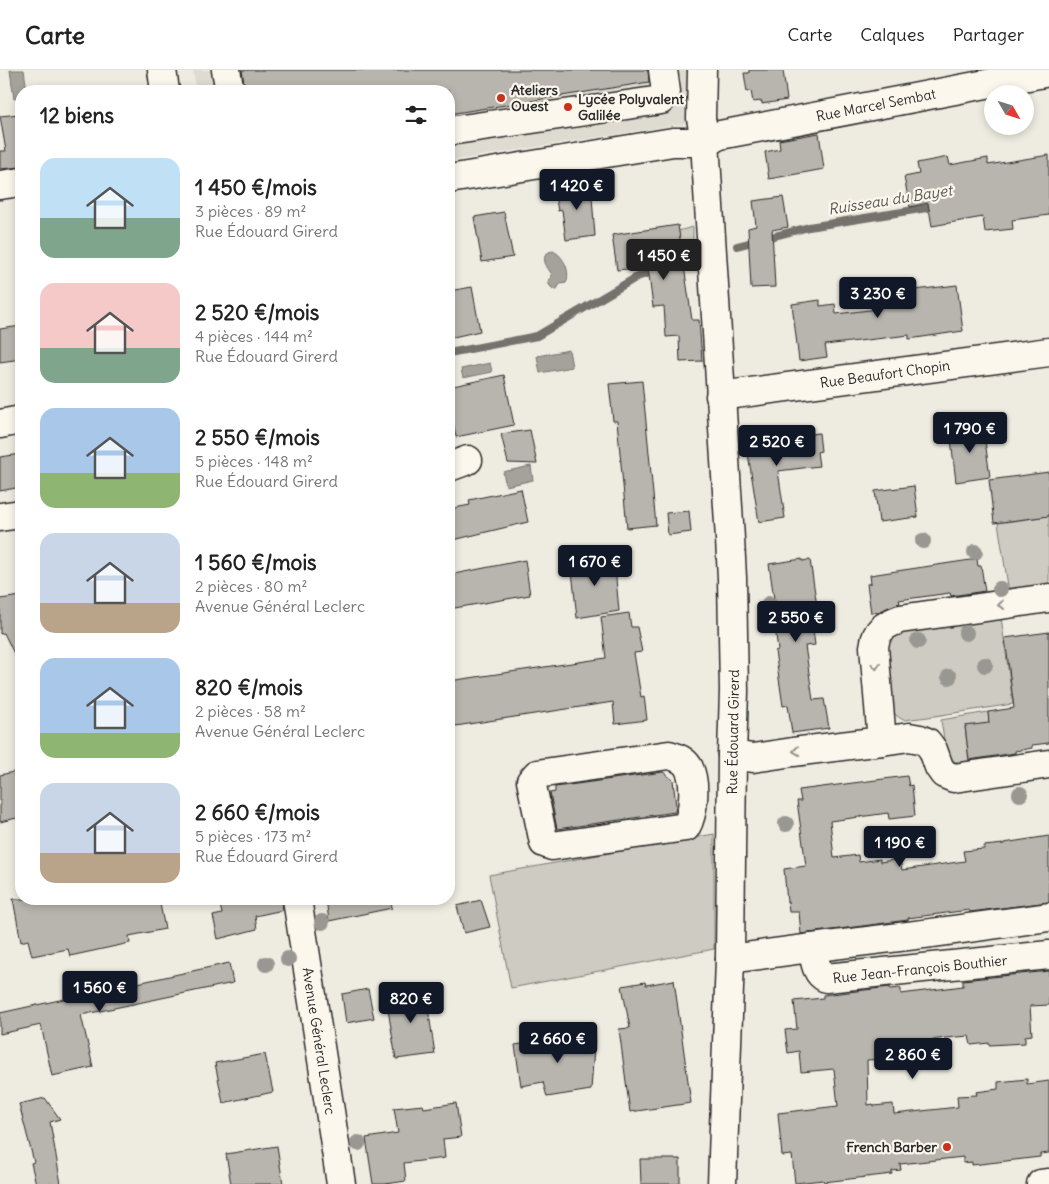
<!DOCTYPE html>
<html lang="fr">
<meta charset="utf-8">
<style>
:root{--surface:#fff;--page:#f2f2f2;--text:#222;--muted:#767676;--line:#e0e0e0;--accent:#111827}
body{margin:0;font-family:Delius,sans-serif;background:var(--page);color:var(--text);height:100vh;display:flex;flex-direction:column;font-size:19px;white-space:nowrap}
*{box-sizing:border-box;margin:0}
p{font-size:16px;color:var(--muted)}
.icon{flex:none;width:28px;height:28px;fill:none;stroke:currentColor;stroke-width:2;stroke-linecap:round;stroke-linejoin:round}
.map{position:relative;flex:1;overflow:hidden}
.details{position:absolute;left:15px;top:15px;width:440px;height:820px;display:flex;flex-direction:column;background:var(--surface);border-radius:20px;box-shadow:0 2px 8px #0003}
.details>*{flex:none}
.needle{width:32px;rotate:129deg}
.buttons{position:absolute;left:984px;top:15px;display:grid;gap:10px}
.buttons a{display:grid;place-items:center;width:50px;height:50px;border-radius:50%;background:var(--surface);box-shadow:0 2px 8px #0003;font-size:25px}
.price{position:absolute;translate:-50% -42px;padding:0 11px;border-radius:5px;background:var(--accent);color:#fff;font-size:16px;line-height:32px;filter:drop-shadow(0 1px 2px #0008)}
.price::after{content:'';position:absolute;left:50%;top:30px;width:15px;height:11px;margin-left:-8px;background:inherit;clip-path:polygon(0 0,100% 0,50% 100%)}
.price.on{background:#222;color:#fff}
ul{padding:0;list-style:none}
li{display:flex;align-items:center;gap:15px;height:125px;padding:0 25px}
li span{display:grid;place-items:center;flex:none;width:140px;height:100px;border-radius:15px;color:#555}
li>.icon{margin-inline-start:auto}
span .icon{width:60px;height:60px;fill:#fffc;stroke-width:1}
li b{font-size:21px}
h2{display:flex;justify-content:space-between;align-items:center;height:60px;padding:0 25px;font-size:21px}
header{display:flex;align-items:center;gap:30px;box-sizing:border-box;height:70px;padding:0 25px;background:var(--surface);border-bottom:1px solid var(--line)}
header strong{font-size:24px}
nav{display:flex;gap:28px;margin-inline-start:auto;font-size:18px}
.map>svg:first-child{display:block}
.built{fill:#dedbd1}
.green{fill:#cecbc2;stroke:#7c7b76}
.water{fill:#a4a29a;stroke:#74726e}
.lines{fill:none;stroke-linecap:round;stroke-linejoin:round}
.stream{stroke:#74726e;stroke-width:8}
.building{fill:#b8b5ae;stroke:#2b2b2b}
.minor-casing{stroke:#2b2b2b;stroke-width:31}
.major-casing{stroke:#2b2b2b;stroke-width:31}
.minor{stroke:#fbf7ec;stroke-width:28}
.major{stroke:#fbf7ec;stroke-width:28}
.tree{fill:#999791}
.oneway{stroke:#93918c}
.poi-dot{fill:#c8321e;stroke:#fbf7ec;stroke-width:2}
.labels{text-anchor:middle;stroke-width:4.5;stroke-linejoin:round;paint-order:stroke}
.poi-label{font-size:14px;font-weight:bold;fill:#2b2b2b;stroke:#fbf7ec;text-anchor:start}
.street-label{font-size:14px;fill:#2b2b2b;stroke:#fbf7ec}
.water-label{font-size:15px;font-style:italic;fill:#555552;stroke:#fbf7ec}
</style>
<header>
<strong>Carte</strong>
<nav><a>Carte</a><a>Calques</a><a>Partager</a></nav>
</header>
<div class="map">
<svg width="1049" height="1114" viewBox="0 0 1049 1114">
<rect width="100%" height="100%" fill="#eeebe0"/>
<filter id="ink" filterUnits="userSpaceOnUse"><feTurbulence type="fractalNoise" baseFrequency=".02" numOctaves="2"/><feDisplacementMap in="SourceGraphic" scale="10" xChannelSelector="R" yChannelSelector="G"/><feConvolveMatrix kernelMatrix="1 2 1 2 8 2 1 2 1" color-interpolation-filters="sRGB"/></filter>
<g filter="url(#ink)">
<path class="built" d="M193 0H687L688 53 449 91V21H196Z"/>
<g class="green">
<path d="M693 157V182L683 186 678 161Z"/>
<path d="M1049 446V516L1009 522 998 453Z"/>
<path d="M1001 547 1013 634 928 647 903 650 897 646 892 641 886 575 890 567 899 562Z"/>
<path d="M988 642 989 653 965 657 969 692H955L946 682 941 650Z"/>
<path d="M714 764V879L511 918 489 805Z"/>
</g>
<g class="water">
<path d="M10 0H24L27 21H21V27L14 29Z"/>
<path d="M553 181C564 186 571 202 566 213L560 214 557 219 554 220 550 216 548 212 552 205C548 197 543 195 545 185L549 182Z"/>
<path d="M569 280 572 297 540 303 537 286Z"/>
<path d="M490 293 492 302 463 308 461 299Z"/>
<path d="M531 396 533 410 506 416 503 402Z"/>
</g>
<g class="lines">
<g class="stream">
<path d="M737 176 809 157 939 136"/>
<path d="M449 283 537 266 637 207 658 200"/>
</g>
</g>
<g class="building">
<path d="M242 0H648L649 12 449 44V21H245Z"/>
<path d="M749 0H783L787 30 762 34V31L753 32 751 21 747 22 744 3H749Z"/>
<path d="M19 44 21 55V97L0 99V81H6L0 46Z"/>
<path d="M819 63 824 99 769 109 765 82 780 79 779 70Z"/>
<path d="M1049 85V145L1012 150 1013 159 985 162 983 147 932 156 928 133 910 137 904 107 919 104 917 93 948 87 950 95 988 88V95Z"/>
<path d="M591 114 595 166 566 170 562 140 558 141 554 119Z"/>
<path d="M783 127 788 157 772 160 775 217 751 218 748 158 756 156 753 131Z"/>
<path d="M504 142 513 187 482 192 474 147Z"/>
<path d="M678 155 692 250H699L702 291 680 292 679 266 666 267 664 236 653 237 648 197 617 200 612 165Z"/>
<path d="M957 215 963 261 909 269V265L825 275 827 287 799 291 792 234 820 230V236L835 234 836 244 878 239 875 219 898 216V222Z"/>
<path d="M472 217 480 261 449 268V221Z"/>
<path d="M21 256V289L0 292V259Z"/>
<path d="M504 305 514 355 456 367 449 333V317Z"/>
<path d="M642 311 656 455 627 458 617 351H613L609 314Z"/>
<path d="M983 356 990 407 956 412 950 361Z"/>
<path d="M530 360 537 394 508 393 501 364Z"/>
<path d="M777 360 778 368 819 363 821 381 817 382 819 396 778 401 785 448 759 452 745 365Z"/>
<path d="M21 384V417L0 421V387Z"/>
<path d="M1049 402V446L994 453 989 410Z"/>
<path d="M914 416 918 447 879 452 875 421Z"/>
<path d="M521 419 528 452 449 471V439L470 435 469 430Z"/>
<path d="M689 441 691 462 668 465 666 443Z"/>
<path d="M614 487 619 541 577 548 571 492Z"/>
<path d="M802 489V491L810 490 818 543 811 544 815 575 805 576 813 630 824 629 829 658 792 663 788 635 783 636 775 581 778 580 774 550H777L769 494Z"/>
<path d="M977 489 978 496H981L985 521 951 526 950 523 899 530 900 533 889 537 879 542 871 543 867 514 871 513 870 505Z"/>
<path d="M525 490 530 525 449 539V505Z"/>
<path d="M21 526V598L4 563 0 564V529Z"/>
<path d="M629 543 631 557H637L642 582 634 583 641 627 644 626 647 650 615 654 613 632 449 657V611L606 588 601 547Z"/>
<path d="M1049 562V673L1032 675V678L1015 681V683L969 690 965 656 989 653 988 642 1014 638 1005 568Z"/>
<path d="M18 701 21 715V747L0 752V705Z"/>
<path d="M663 702 673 710 676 736 675 742 557 759 550 723 555 722V717Z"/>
<path d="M907 706 909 716 912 715 915 746 889 749 888 743 830 751 834 788 858 785 859 792 880 789V792L900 789 902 800 965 791 963 781 984 779V776L1004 774V773L1049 766V832L970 842 969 840 908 848V850L801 864 799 842H789L788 832H787L784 799 806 796 797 731H801L799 720Z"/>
<path d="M13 829H159L165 859 129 866 130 873 70 886 68 879 32 886 28 870 21 872Z"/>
<path d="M242 829H282L283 840 255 846 257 859 218 869 213 846 222 844 220 835Z"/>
<path d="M326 829H391L392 838 329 851Z"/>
<path d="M481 830 490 857 464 863 457 836Z"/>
<path d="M229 893 233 913 81 945 93 997 52 1006 41 955 0 964V943Z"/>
<path d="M1049 901V935L1030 936 1032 965 1025 966V973L989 975V973L971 975 969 966 946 968 906 974 907 985 887 986V989L867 990 868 1035 873 1034 874 1036 893 1034 894 1044 958 1037 957 1026 977 1025 976 1022 998 1019V1012L1027 1009V1014L1049 1011V1083L1040 1084V1087L972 1095V1092L963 1093V1087L900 1094 901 1100 892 1101V1104L824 1112 823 1110 795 1113 792 1085 782 1086 778 1043 838 1036 834 999 801 1002 799 981 788 983 785 960 797 959 794 931 823 928V925L890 917V919L901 918V924L963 916V910Z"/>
<path d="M674 910 691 1033 630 1042 619 959 630 958 622 916 645 912 646 915Z"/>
<path d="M425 918 435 984 396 989 386 927Z"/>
<path d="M368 919 374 948 346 953 342 924Z"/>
<path d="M595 963 591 1020 547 1027 543 1012 521 1016 515 975Z"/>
<path d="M265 984 273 1022 223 1033 215 993Z"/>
<path d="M45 1028 60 1049 50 1052 61 1114H36L31 1093 34 1092 19 1034Z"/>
<path d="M456 1033 461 1067 443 1069 445 1088 404 1093 406 1111 385 1114H373L366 1068 398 1063 394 1038 423 1035 424 1038Z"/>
<path d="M277 1076 283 1114H231L226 1084Z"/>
<path d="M640 1089H680V1114H641Z"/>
</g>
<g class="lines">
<defs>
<g id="minor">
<path d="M226 0 230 21"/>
<path d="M702 0 701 48 705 72 730 469 732 508 734 621 732 685 730 889 722 1114"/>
<path d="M449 61 661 30 666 22 663 0"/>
<path d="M449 109 661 74 673 72H705L720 65 1049 2"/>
<path d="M0 115 21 112"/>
<path d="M720 326 1049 282"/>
<path d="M0 354 21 350"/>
<path d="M449 397 468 390"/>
<path d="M0 447 21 444"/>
<path d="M882 671 909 667 920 669 927 672 933 680 939 697 944 704 954 708 1049 694"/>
<path d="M669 685C677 687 685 690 689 698 696 713 694 743 686 757L552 776 544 773 531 711 537 704Z"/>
<path d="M732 685 753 688 793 682 882 671 874 577C876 560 884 555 900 549L1049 528"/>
<path d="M812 878C815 889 815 903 826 908L1049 885"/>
<path d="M730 889 826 876 932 863 1049 847"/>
<path d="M1041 1114 1049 1113"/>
</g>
<g id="major">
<path d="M162 0 165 21"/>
<path d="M297 829 328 1028 341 1114"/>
</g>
</defs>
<use href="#minor" class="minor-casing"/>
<use href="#major" class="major-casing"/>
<use href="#minor" class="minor"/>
<use href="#major" class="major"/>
</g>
<g class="tree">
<circle cx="687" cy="177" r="8"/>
<circle cx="923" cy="471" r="8"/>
<circle cx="975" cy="482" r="8"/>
<circle cx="1000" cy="519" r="8"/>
<circle cx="769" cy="534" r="8"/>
<circle cx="966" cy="563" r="8"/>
<circle cx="918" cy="571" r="8"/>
<circle cx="985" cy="595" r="8"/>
<circle cx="949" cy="607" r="8"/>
<circle cx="1020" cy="724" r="8"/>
<circle cx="786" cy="754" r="8"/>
<circle cx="322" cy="852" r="8"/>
<circle cx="288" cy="889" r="8"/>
<circle cx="266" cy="894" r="8"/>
<circle cx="358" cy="1073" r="8"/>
</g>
<defs><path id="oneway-chevron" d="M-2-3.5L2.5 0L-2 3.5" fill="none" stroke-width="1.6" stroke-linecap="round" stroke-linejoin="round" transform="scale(1.25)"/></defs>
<g class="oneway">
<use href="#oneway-chevron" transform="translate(1001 535) rotate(172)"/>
<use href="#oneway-chevron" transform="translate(876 596) rotate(85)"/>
<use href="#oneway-chevron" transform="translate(796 681) rotate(172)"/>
</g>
</g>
<g class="poi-dot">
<circle cx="501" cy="28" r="5"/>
<circle cx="568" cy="37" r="5"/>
<circle cx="947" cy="1077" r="5"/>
</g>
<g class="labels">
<g class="poi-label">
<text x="511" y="25">Ateliers<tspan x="511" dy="16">Ouest</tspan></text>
<text x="578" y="34">Lycée Polyvalent<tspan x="578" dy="16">Galilée</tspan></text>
<text x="937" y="1082" text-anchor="end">French Barber</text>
</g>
<g class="street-label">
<text transform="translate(876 35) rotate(-11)" y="5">Rue Marcel Sembat</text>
<text transform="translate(885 304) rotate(-8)" y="5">Rue Beaufort Chopin</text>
<text transform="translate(733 662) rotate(-89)" y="5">Rue Édouard Girerd</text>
<text transform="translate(920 899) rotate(-6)" y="5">Rue Jean-François Bouthier</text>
<text transform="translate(319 971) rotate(81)" y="5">Avenue Général Leclerc</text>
</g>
<g class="water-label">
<text transform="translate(890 130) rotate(-9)" y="5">Ruisseau du Bayet</text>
</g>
</g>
</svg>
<div class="buttons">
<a><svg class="needle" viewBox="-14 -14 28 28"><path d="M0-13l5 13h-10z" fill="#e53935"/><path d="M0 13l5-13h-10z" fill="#767676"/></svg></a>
</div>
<b class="price" style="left:577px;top:141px">1 420 €</b>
<b class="price on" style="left:664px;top:211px">1 450 €</b>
<b class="price" style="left:878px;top:249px">3 230 €</b>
<b class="price" style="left:970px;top:384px">1 790 €</b>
<b class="price" style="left:777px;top:397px">2 520 €</b>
<b class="price" style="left:595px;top:517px">1 670 €</b>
<b class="price" style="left:796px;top:573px">2 550 €</b>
<b class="price" style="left:900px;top:798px">1 190 €</b>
<b class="price" style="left:100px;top:943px">1 560 €</b>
<b class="price" style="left:411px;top:954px">820 €</b>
<b class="price" style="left:558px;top:994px">2 660 €</b>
<b class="price" style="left:913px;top:1010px">2 860 €</b>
<section class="details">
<h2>12 biens<svg class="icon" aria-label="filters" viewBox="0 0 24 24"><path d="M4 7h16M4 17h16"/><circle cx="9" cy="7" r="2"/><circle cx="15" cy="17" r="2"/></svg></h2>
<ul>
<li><span style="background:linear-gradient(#bfe0f5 60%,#7fa58c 0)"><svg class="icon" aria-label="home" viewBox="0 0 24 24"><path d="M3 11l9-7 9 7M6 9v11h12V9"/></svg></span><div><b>1 450 €/mois</b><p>3 pièces · 89 m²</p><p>Rue Édouard Girerd</p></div></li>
<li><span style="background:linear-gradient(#f6c9c9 65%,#7fa58c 0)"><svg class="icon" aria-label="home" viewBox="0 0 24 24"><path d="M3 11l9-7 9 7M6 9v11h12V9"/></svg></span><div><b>2 520 €/mois</b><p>4 pièces · 144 m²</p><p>Rue Édouard Girerd</p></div></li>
<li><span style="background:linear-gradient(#a9c7e8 65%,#8fb573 0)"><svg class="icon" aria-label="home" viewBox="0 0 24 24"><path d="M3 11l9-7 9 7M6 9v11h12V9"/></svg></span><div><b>2 550 €/mois</b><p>5 pièces · 148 m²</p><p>Rue Édouard Girerd</p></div></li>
<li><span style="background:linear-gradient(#c9d6e8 70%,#b9a48a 0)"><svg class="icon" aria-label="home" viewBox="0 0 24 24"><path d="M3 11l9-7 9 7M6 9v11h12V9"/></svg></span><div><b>1 560 €/mois</b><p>2 pièces · 80 m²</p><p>Avenue Général Leclerc</p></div></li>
<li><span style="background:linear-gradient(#a9c7e8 75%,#8fb573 0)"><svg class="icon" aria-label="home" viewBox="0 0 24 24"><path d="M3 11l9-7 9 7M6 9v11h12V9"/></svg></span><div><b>820 €/mois</b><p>2 pièces · 58 m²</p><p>Avenue Général Leclerc</p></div></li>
<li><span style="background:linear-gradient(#c9d6e8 70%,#b9a48a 0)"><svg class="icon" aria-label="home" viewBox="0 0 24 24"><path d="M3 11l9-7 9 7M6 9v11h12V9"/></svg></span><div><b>2 660 €/mois</b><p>5 pièces · 173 m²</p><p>Rue Édouard Girerd</p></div></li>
</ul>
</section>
</div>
